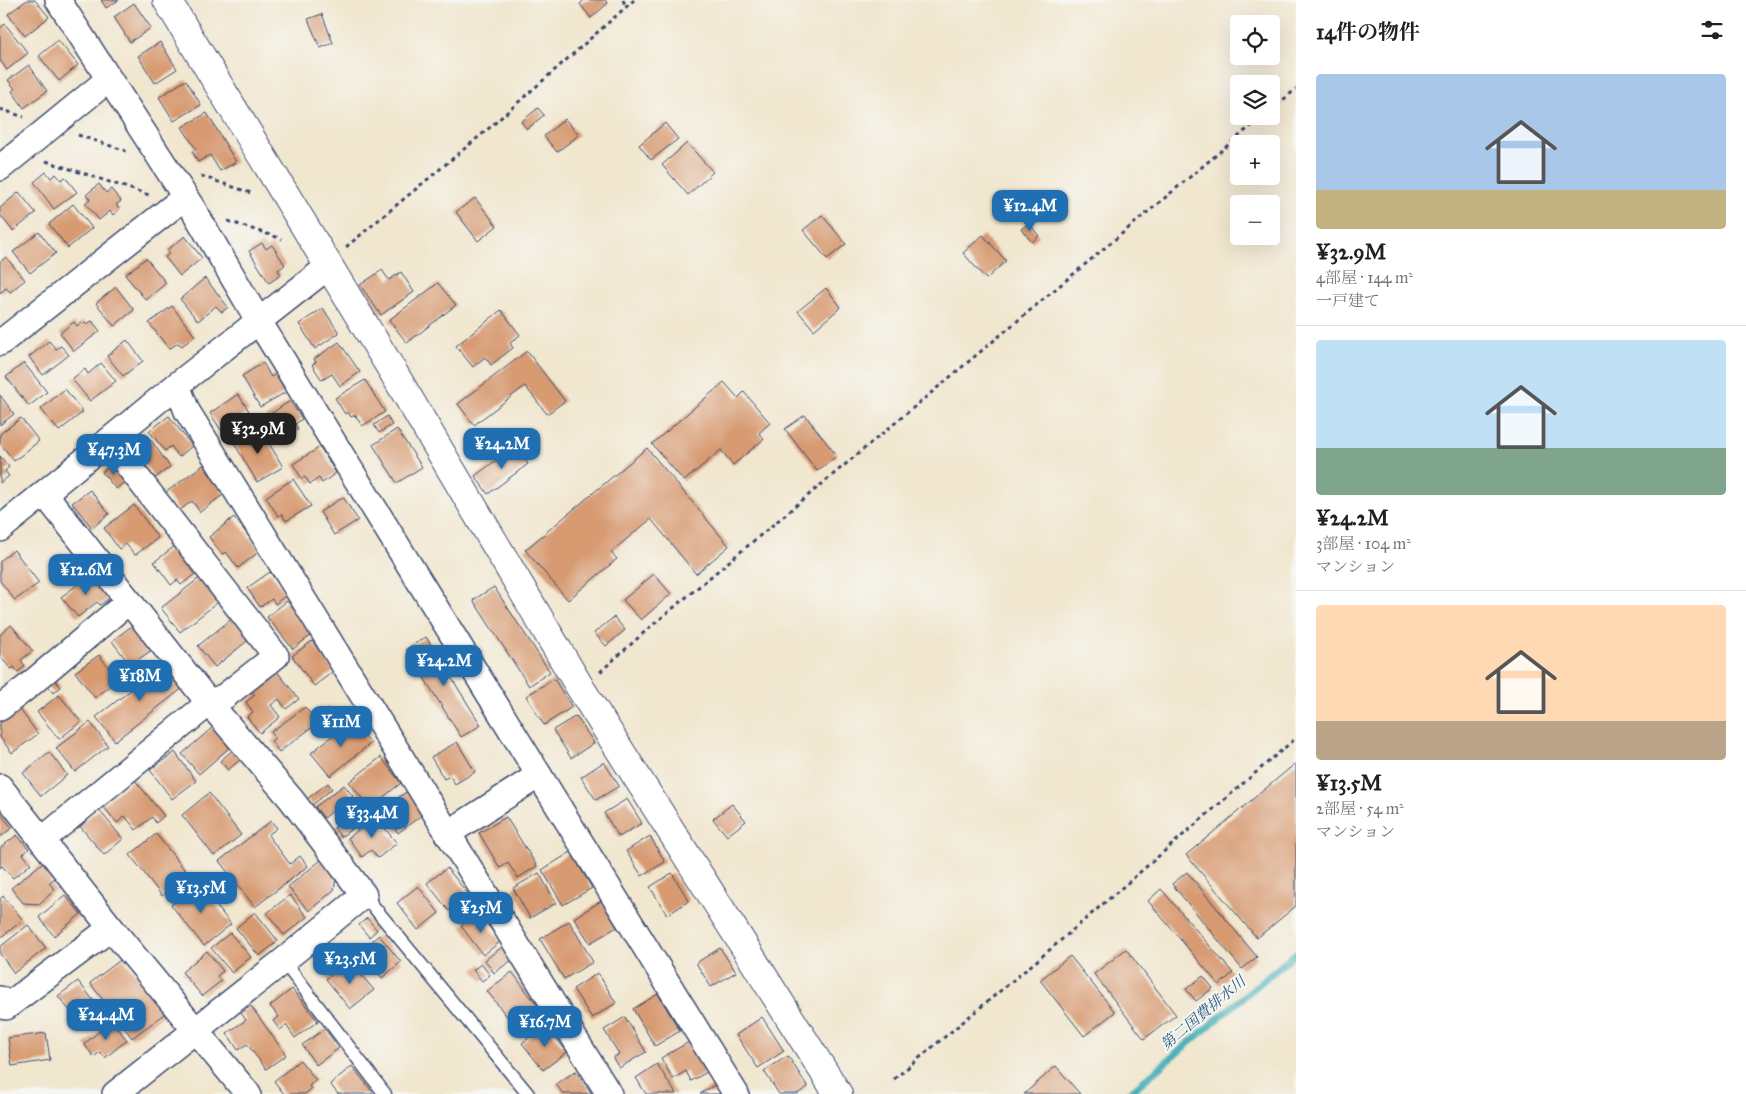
<!DOCTYPE html>
<html lang="ja">
<meta charset="utf-8">
<style>
:root{--surface:#fff;--page:#f2f2f2;--text:#202124;--muted:#757577;--line:#e0e0e0;--accent:#1f6fb2}
body{margin:0;font-family:"IM FELL Great Primer","Noto Serif JP",serif;background:var(--page);color:var(--text);height:100vh;display:flex;flex-direction:column;font-size:19px;white-space:nowrap}
*{box-sizing:border-box;margin:0}
p{font-size:16px;color:var(--muted)}
.icon{flex:none;width:28px;height:28px;fill:none;stroke:currentColor;stroke-width:2;stroke-linecap:round;stroke-linejoin:round}
.map{position:relative;flex:1;overflow:hidden}
.panel{display:flex;flex-direction:column;background:var(--surface);width:450px}
.panel>*{flex:none}
.tools{position:absolute;left:1230px;top:15px;display:grid;gap:10px}
.tools a{display:grid;place-items:center;width:50px;height:50px;border-radius:5px;background:var(--surface);box-shadow:0 5px 20px #0002;font-size:25px}
.price{position:absolute;translate:-50% -42px;padding:0 11px;border-radius:10px;background:var(--accent);color:#fff;font-size:16px;line-height:32px;filter:drop-shadow(0 1px 2px #0008)}
.price::after{content:'';position:absolute;left:50%;top:30px;width:15px;height:11px;margin-left:-8px;background:inherit;clip-path:polygon(0 0,100% 0,50% 100%)}
.price.current{background:#222;color:#fff}
ul{padding:0;list-style:none}
li{display:grid;align-content:center;gap:10px;height:265px;padding:0 20px}
li+li{border-top:1px solid var(--line)}
li span{display:grid;place-items:center;height:155px;border-radius:5px;color:#555}
li>.icon{margin-inline-start:auto}
span .icon{width:90px;height:90px;fill:#fffc;stroke-width:1}
li b{font-size:21px}
h2{display:flex;justify-content:space-between;align-items:center;height:60px;padding:0 20px;font-size:21px}
main{display:flex;flex:1;min-height:0}
.map>svg:first-child{display:block}
.lines{fill:none;stroke-linecap:round;stroke-linejoin:round}
.stream{stroke:#3cadb5;stroke-width:7}
.building{fill:#d79a71}
.service-casing{stroke:#3b4a6f;stroke-width:15}
.minor-casing{stroke:#3b4a6f;stroke-width:28}
.tertiary-casing{stroke:#3b4a6f;stroke-width:30}
.path{stroke:#3b4a6f;stroke-width:3;stroke-dasharray:4 4;stroke-linecap:butt}
.service{stroke:#fff;stroke-width:12}
.minor{stroke:#fff;stroke-width:25}
.tertiary{stroke:#fff;stroke-width:28}
.labels{text-anchor:middle;stroke-width:4;stroke-linejoin:round;paint-order:stroke}
.water-label{font-size:15px;font-style:italic;fill:#275b7c;stroke:#f6f6f2}
</style>
<main>
<div class="map">
<svg width="1296" height="1094" viewBox="0 0 1296 1094">
<rect width="100%" height="100%" fill="#f6f6f2"/>
<filter id="ink" filterUnits="userSpaceOnUse"><feTurbulence type="fractalNoise" baseFrequency=".02" numOctaves="2"/><feDisplacementMap in="SourceGraphic" scale="10" xChannelSelector="R" yChannelSelector="G"/><feConvolveMatrix kernelMatrix="1 2 1 2 8 2 1 2 1" color-interpolation-filters="sRGB"/></filter>
<filter id="wash" filterUnits="userSpaceOnUse"><feTurbulence type="fractalNoise" baseFrequency=".0096" numOctaves="4" result="noise"/><feDisplacementMap in="SourceGraphic" scale="20" xChannelSelector="R" yChannelSelector="G"/><feGaussianBlur stdDeviation="1.12" result="paint"/><feColorMatrix in="noise" values="0 0 0 0 0 0 0 0 0 0 0 0 0 0 0 0 0 1.4 0 .05"/><feComposite in="paint" operator="in"/></filter>
<g filter="url(#wash)">
<rect width="100%" height="100%" fill="#f1e6ce"/>
<g class="lines">
<path class="stream" d="M1128 1094 1296 953"/>
</g>
<g id="blocks">
<g class="building">
<path d="M27 0H35L49 17 25 36 8 14Z"/>
<path d="M101 0H119L106 8Z"/>
<path d="M584 0H605L608 3 591 18 580 4Z"/>
<path d="M134 3 151 28 130 42 114 17Z"/>
<path d="M322 14 333 43 320 48 308 19Z"/>
<path d="M5 24 28 53 7 70 0 60V28Z"/>
<path d="M58 40 78 65 59 81 39 56Z"/>
<path d="M160 42 177 69 155 83 138 56Z"/>
<path d="M29 65 47 91 24 108 12 91 15 89 8 80Z"/>
<path d="M186 80 201 105 174 121 159 97Z"/>
<path d="M538 108 544 115 527 129 521 122Z"/>
<path d="M207 113 236 162 220 171 210 155 198 162 192 151 196 149 182 127Z"/>
<path d="M565 119 579 135 557 152 544 136Z"/>
<path d="M665 123 678 139 651 160 639 145Z"/>
<path d="M687 143 713 172 688 195 662 165Z"/>
<path d="M46 172 51 178 56 174 61 180 65 177 77 192 54 209 34 182Z"/>
<path d="M99 184 106 193 111 189 121 201 116 205 120 209 113 215 110 211 99 220 85 203 90 199 86 195Z"/>
<path d="M19 192 36 213 13 231 0 215V208Z"/>
<path d="M475 198 497 226 478 241 456 212Z"/>
<path d="M1023 199 1034 211 1027 217 1017 204Z"/>
<path d="M73 204 92 228 68 248 49 224Z"/>
<path d="M822 215 846 244 827 259 803 230Z"/>
<path d="M1029 223 1039 236 1032 242 1021 229Z"/>
<path d="M39 232 56 253 30 273 13 252Z"/>
<path d="M983 235 1006 261 986 279 963 253Z"/>
<path d="M185 236 202 258 180 276 165 257 170 253 167 250Z"/>
<path d="M262 243 266 249 272 245 285 265 278 270 281 275 269 283 249 251Z"/>
<path d="M6 257 25 280 10 292 6 288 0 293V262Z"/>
<path d="M146 258 166 283 146 300 125 275Z"/>
<path d="M382 270 389 280 401 272 414 292 381 315 360 285Z"/>
<path d="M205 278 228 307 222 312 216 306 198 321 180 299Z"/>
<path d="M438 283 456 305 407 343 389 320Z"/>
<path d="M116 287 134 310 114 326 96 303Z"/>
<path d="M826 288 841 307 814 330 798 311Z"/>
<path d="M172 306 195 336 182 346 178 343 169 349 149 323Z"/>
<path d="M323 308 339 333 315 349 299 324Z"/>
<path d="M501 310 520 335 510 343 513 348 491 365 485 357 473 367 456 346Z"/>
<path d="M83 321 86 324 92 321 100 331 74 351 60 333 74 322 77 326Z"/>
<path d="M127 340 143 361 123 376 107 356Z"/>
<path d="M49 341 56 349 61 346 69 355 43 375 29 357Z"/>
<path d="M339 342 360 372 340 386 332 374 322 380 312 365 316 362 314 359Z"/>
<path d="M527 351 565 401 547 414 525 386 474 425 458 404Z"/>
<path d="M24 363 47 392 29 406 6 377Z"/>
<path d="M101 363 116 381 90 401 72 379 85 369 88 374Z"/>
<path d="M263 363 271 377 276 374 286 392 260 407 242 376Z"/>
<path d="M365 380 385 412 362 426 355 415 351 417 348 412 345 414 335 398Z"/>
<path d="M724 382 738 398 744 392 770 423 759 433 764 439 733 465 721 450 684 481 652 444Z"/>
<path d="M65 389 83 412 59 431 41 409Z"/>
<path d="M238 394 249 411 221 430 210 413Z"/>
<path d="M0 395 14 414 0 425Z"/>
<path d="M290 401 302 419 295 424 298 429 281 440 266 417Z"/>
<path d="M805 415 837 456 817 471 785 429Z"/>
<path d="M169 416 192 446 179 457 171 446 165 451 149 431Z"/>
<path d="M387 416 392 425 379 433 374 425Z"/>
<path d="M21 418 39 441 14 461 0 443V434Z"/>
<path d="M260 428 283 467 257 482 234 443Z"/>
<path d="M397 429 422 467 397 483 373 445Z"/>
<path d="M151 440 170 467 155 478 135 452Z"/>
<path d="M515 446 528 464 488 494 475 476Z"/>
<path d="M320 447 336 473 322 483 319 478 310 484 305 477 302 479 293 464Z"/>
<path d="M647 448 729 546 696 574 651 519 611 552 617 559 568 600 525 550Z"/>
<path d="M0 456 9 467 5 471 9 476 0 483Z"/>
<path d="M113 464 126 481 116 489 102 472Z"/>
<path d="M203 465 224 494 200 512 192 501 179 511 165 493Z"/>
<path d="M293 479 311 506 286 521 282 514 278 516 266 497Z"/>
<path d="M90 490 109 514 92 528 72 503Z"/>
<path d="M343 497 358 520 334 535 320 512Z"/>
<path d="M134 505 158 538 135 555 126 544 119 549 104 528Z"/>
<path d="M234 517 260 551 238 568 226 552 222 554 209 537Z"/>
<path d="M175 546 196 573 181 585 177 580 171 585 154 562Z"/>
<path d="M14 550 39 583 15 600 0 581V561Z"/>
<path d="M270 572 286 595 275 604 272 599 260 607 247 588Z"/>
<path d="M654 574 671 594 641 620 623 600Z"/>
<path d="M202 576 221 600 180 632 161 608Z"/>
<path d="M98 578 112 596 100 605 97 602 78 617 61 597 85 579 90 585Z"/>
<path d="M494 587 550 672 529 686 473 600Z"/>
<path d="M287 601 313 634 293 649 267 617Z"/>
<path d="M235 616 252 637 215 667 198 646Z"/>
<path d="M614 617 625 630 606 646 594 633Z"/>
<path d="M11 625 33 651 21 660 25 666 18 672 14 667 11 669 0 656V635Z"/>
<path d="M133 625 152 650 130 665 112 641Z"/>
<path d="M426 637 481 725 461 737 406 649Z"/>
<path d="M312 641 334 671 314 686 292 656Z"/>
<path d="M99 655 118 680 95 698 75 672Z"/>
<path d="M166 663 184 687 115 741 96 717Z"/>
<path d="M275 669 299 699 286 709 279 699 271 705 280 717 260 733 247 717 253 712 246 702 255 695 250 689Z"/>
<path d="M54 679 61 687 53 693 46 684Z"/>
<path d="M554 679 572 707 544 725 526 696Z"/>
<path d="M59 695 81 722 59 739 37 712Z"/>
<path d="M305 707 318 723 279 752 271 741 275 738 271 732Z"/>
<path d="M19 708 38 734 12 753 0 737V723Z"/>
<path d="M328 709 339 723 332 729 320 715Z"/>
<path d="M576 716 594 743 571 758 553 730Z"/>
<path d="M352 720 371 743 330 776 311 753Z"/>
<path d="M90 722 108 746 75 772 56 748Z"/>
<path d="M213 727 230 747 199 774 182 754Z"/>
<path d="M457 742 475 772 455 784 450 776 444 779 431 757Z"/>
<path d="M234 749 242 758 228 770 220 761Z"/>
<path d="M49 752 67 775 41 796 23 773Z"/>
<path d="M175 752 196 781 172 799 150 770Z"/>
<path d="M381 757 401 783 370 808 349 782Z"/>
<path d="M604 762 619 786 596 800 581 777Z"/>
<path d="M1296 763V906L1257 938 1186 855Z"/>
<path d="M134 779 164 816 156 823 152 817 136 830 125 816 117 823 102 805Z"/>
<path d="M328 783 332 789 312 805 307 799Z"/>
<path d="M344 785 353 796 324 818 315 807Z"/>
<path d="M409 790 426 812 398 833 381 810Z"/>
<path d="M209 793 241 835 214 856 182 815Z"/>
<path d="M627 799 642 823 619 837 604 813Z"/>
<path d="M732 804 746 821 727 836 713 819Z"/>
<path d="M362 807 369 816 341 837 334 828Z"/>
<path d="M99 810 123 839 104 855 79 825Z"/>
<path d="M0 813 12 828 0 837Z"/>
<path d="M375 817 397 843 378 858 371 850 362 857 348 838Z"/>
<path d="M506 817 537 866 518 878 508 863 500 868 479 833Z"/>
<path d="M271 821 277 828 268 835 290 864 300 856 308 866 255 907 219 861Z"/>
<path d="M156 834 189 875 162 896 130 855Z"/>
<path d="M17 835 29 849 23 854 31 864 13 878 2 866 0 868V848Z"/>
<path d="M650 836 665 862 642 876 626 851Z"/>
<path d="M571 852 592 888 563 905 542 870Z"/>
<path d="M46 860 58 875 49 883 55 890 39 904 23 903 11 888Z"/>
<path d="M321 860 336 878 334 890 309 911 288 887Z"/>
<path d="M447 868 469 895 449 911 427 883Z"/>
<path d="M1187 872 1257 957 1242 969 1172 884Z"/>
<path d="M539 873 556 903 530 918 513 888Z"/>
<path d="M672 873 689 901 667 915 650 887Z"/>
<path d="M198 883 231 924 204 946 171 905Z"/>
<path d="M418 886 439 913 418 930 397 903Z"/>
<path d="M1161 889 1233 973 1219 985 1148 901Z"/>
<path d="M65 895 81 914 54 936 39 917Z"/>
<path d="M290 895 307 917 284 935 267 913Z"/>
<path d="M3 896 23 920 0 938V899Z"/>
<path d="M601 901 617 927 590 943 574 918Z"/>
<path d="M255 912 278 941 259 956 236 928Z"/>
<path d="M479 912 500 942 483 955 461 926Z"/>
<path d="M367 918 377 930 369 937 359 925Z"/>
<path d="M569 921 593 962 564 979 540 939Z"/>
<path d="M28 925 46 948 14 973 0 954V947Z"/>
<path d="M230 933 251 957 232 973 211 948Z"/>
<path d="M379 935 401 962 382 978 360 951Z"/>
<path d="M502 947 512 960 494 973 485 960Z"/>
<path d="M332 948 339 956 324 968 318 959Z"/>
<path d="M720 948 736 972 711 987 696 963Z"/>
<path d="M1126 949 1176 1015 1144 1039 1094 974Z"/>
<path d="M207 951 223 971 217 976 221 981 202 996 182 972Z"/>
<path d="M1070 956 1115 1012 1084 1036 1040 980Z"/>
<path d="M123 958 166 1013 132 1038 90 983Z"/>
<path d="M349 960 374 990 350 1009 326 979Z"/>
<path d="M481 964 490 975 482 981 473 970Z"/>
<path d="M512 972 540 1009 516 1028 487 991Z"/>
<path d="M598 973 616 1003 592 1018 573 989Z"/>
<path d="M1203 976 1213 988 1196 1001 1186 989Z"/>
<path d="M78 981 101 1010 81 1025 58 996Z"/>
<path d="M292 989 318 1021 295 1038 286 1025 280 1030 273 1021 279 1017 270 1006Z"/>
<path d="M658 994 680 1031 655 1046 633 1009Z"/>
<path d="M251 1006 286 1055 266 1069 247 1044 238 1050 227 1033 246 1020 241 1013Z"/>
<path d="M625 1017 646 1052 619 1068 613 1058 619 1054 604 1030Z"/>
<path d="M762 1017 784 1051 758 1068 736 1035Z"/>
<path d="M112 1021 127 1040 105 1058 100 1052 94 1057 84 1044Z"/>
<path d="M546 1025 567 1052 543 1070 522 1043Z"/>
<path d="M325 1029 339 1048 316 1065 302 1045Z"/>
<path d="M46 1033 50 1060 12 1066 8 1038Z"/>
<path d="M689 1042 707 1072 691 1081 686 1071 673 1079 661 1058Z"/>
<path d="M788 1056 808 1087 797 1094H779L764 1071Z"/>
<path d="M300 1060 316 1080 309 1086 311 1089 305 1094H284L274 1081Z"/>
<path d="M657 1064 676 1094H646L636 1078Z"/>
<path d="M352 1066 374 1094H338L330 1084Z"/>
<path d="M1056 1066 1080 1094H1024Z"/>
<path d="M576 1071 592 1094H563L556 1084Z"/>
<path d="M716 1084 722 1094H700Z"/>
</g>
</g>
</g>
<g filter="url(#ink)">
<use href="#blocks" fill-opacity="0" stroke="#3b4a6f" stroke-width="1"/>
<g class="lines">
<defs>
<g id="service">
<path d="M364 895 528 1094"/>
<path d="M283 961 385 1094"/>
</g>
<g id="minor">
<path d="M58 0 193 209 258 320 736 1094"/>
<path d="M0 168 109 79"/>
<path d="M0 343 185 197"/>
<path d="M177 385 187 411 609 1094"/>
<path d="M44 493 209 703 291 799 364 895 283 961 115 1094"/>
<path d="M0 529 177 385 329 266"/>
<path d="M0 708 27 687 129 601"/>
<path d="M0 787 111 928 248 1094"/>
<path d="M447 834 539 775"/>
<path d="M42 840 209 703 225 696 276 656 109 441"/>
<path d="M0 999 6 1007 111 928"/>
</g>
<path id="tertiary" d="M167 0 389 365 581 689 838 1094"/>
</defs>
<use href="#service" class="service-casing"/>
<use href="#minor" class="minor-casing"/>
<use href="#tertiary" class="tertiary-casing"/>
<g class="path">
<path d="M623 0 626 7"/>
<path d="M0 109 24 117"/>
<path d="M1271 110 1296 89"/>
<path d="M78 135 126 151"/>
<path d="M46 161 149 195"/>
<path d="M201 176 254 194"/>
<path d="M228 221 282 239"/>
<path d="M346 247 487 130 634 0"/>
<path d="M600 672 648 629 1263 116"/>
<path d="M894 1079 1046 953 1296 738"/>
</g>
<use href="#service" class="service"/>
<use href="#minor" class="minor"/>
<use href="#tertiary" class="tertiary"/>
</g>
</g>
<g class="labels">
<g class="water-label">
<text transform="translate(1203 1013) rotate(-40)" y="5">第二国費排水川</text>
</g>
</g>
</svg>
<div class="tools">
<a><svg class="icon" aria-label="locate" viewBox="0 0 24 24"><circle cx="12" cy="12" r="6"/><path d="M12 2v4M12 18v4M2 12h4M18 12h4"/></svg></a>
<a><svg class="icon" aria-label="layers" viewBox="0 0 24 24"><path d="M12 4l9 5-9 5-9-5zM3 14l9 5 9-5"/></svg></a>
<a>+</a>
<a>−</a>
</div>
<b class="price" style="left:1030px;top:232px">¥12.4M</b>
<b class="price current" style="left:258px;top:455px">¥32.9M</b>
<b class="price" style="left:502px;top:470px">¥24.2M</b>
<b class="price" style="left:114px;top:476px">¥47.3M</b>
<b class="price" style="left:86px;top:596px">¥12.6M</b>
<b class="price" style="left:444px;top:687px">¥24.2M</b>
<b class="price" style="left:140px;top:702px">¥18M</b>
<b class="price" style="left:341px;top:748px">¥11M</b>
<b class="price" style="left:372px;top:839px">¥33.4M</b>
<b class="price" style="left:201px;top:914px">¥13.5M</b>
<b class="price" style="left:481px;top:934px">¥25M</b>
<b class="price" style="left:350px;top:985px">¥23.5M</b>
<b class="price" style="left:106px;top:1041px">¥24.4M</b>
<b class="price" style="left:545px;top:1048px">¥16.7M</b>
</div>
<section class="panel">
<h2>14件の物件<svg class="icon" aria-label="filters" viewBox="0 0 24 24"><path d="M4 7h16M4 17h16"/><circle cx="9" cy="7" r="2"/><circle cx="15" cy="17" r="2"/></svg></h2>
<ul>
<li><span style="background:linear-gradient(#a9c7e8 75%,#c2b280 0)"><svg class="icon" aria-label="home" viewBox="0 0 24 24"><path d="M3 11l9-7 9 7M6 9v11h12V9"/></svg></span><div><b>¥32.9M</b><p>4部屋 · 144 m²</p><p>一戸建て</p></div></li>
<li><span style="background:linear-gradient(#bfe0f5 70%,#7fa58c 0)"><svg class="icon" aria-label="home" viewBox="0 0 24 24"><path d="M3 11l9-7 9 7M6 9v11h12V9"/></svg></span><div><b>¥24.2M</b><p>3部屋 · 104 m²</p><p>マンション</p></div></li>
<li><span style="background:linear-gradient(#ffd9b3 75%,#b9a48a 0)"><svg class="icon" aria-label="home" viewBox="0 0 24 24"><path d="M3 11l9-7 9 7M6 9v11h12V9"/></svg></span><div><b>¥13.5M</b><p>2部屋 · 54 m²</p><p>マンション</p></div></li>
</ul>
</section>
</main>
